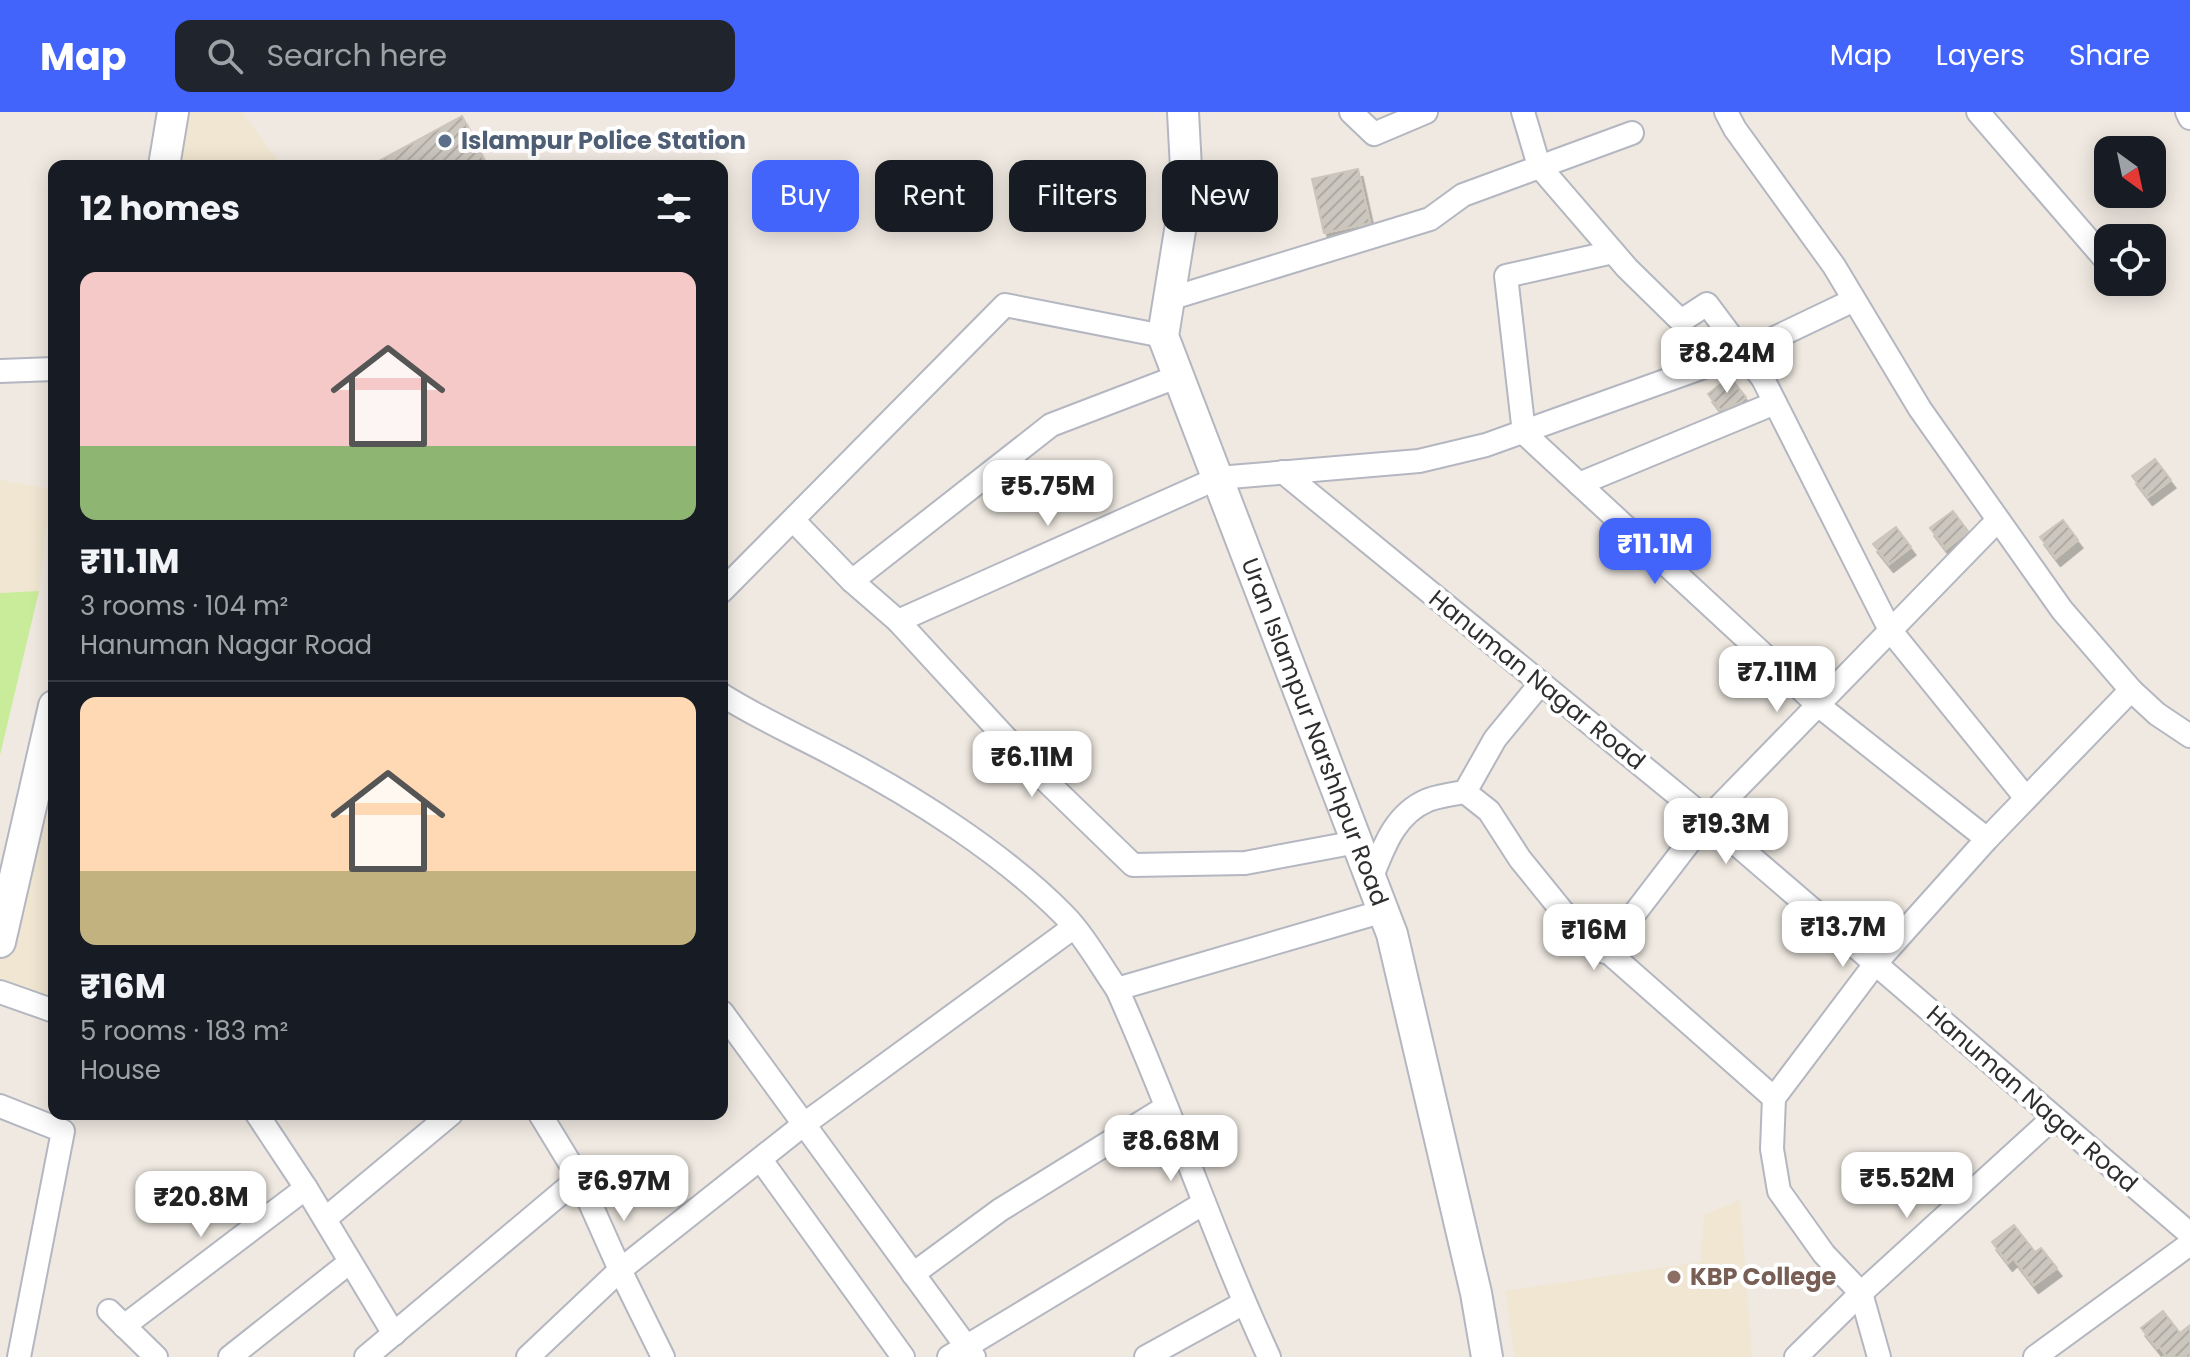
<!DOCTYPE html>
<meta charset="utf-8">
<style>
:root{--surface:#171b24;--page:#20242c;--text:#f1f3f6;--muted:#9ea1a6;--line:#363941;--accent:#4264fb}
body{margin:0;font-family:Poppins,sans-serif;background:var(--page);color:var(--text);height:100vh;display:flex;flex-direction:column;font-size:30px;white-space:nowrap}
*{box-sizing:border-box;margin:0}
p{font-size:26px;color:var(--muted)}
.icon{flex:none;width:44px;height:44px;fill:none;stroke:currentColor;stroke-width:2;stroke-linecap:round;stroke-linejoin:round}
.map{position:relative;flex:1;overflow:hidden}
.panel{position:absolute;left:48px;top:48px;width:680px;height:960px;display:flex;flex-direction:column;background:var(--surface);border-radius:16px;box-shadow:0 4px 20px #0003}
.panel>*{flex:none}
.guide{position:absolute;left:752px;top:48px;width:760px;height:72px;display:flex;gap:16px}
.needle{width:52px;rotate:147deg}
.controls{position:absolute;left:2094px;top:24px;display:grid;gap:16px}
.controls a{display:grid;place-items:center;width:72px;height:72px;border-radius:16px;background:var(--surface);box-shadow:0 4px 20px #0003;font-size:40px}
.price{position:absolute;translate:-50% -68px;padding:0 18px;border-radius:16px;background:#fff;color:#222;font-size:26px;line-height:52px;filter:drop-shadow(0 2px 4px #0008)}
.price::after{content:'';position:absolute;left:50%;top:48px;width:24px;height:18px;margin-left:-12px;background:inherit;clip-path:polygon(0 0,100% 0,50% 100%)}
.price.selected{background:var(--accent);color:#fff}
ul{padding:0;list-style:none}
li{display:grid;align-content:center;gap:16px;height:424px;padding:0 32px}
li+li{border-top:2px solid var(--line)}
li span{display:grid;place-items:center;height:248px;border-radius:16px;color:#555}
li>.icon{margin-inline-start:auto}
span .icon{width:144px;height:144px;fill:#fffc;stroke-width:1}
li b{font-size:34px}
h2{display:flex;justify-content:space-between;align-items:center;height:96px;padding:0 32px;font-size:34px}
.pill{padding:0 28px;border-radius:16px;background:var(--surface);box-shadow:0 4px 20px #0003;font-size:28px;line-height:72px}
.pill.selected{background:var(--accent);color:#fff}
header{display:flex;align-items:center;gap:48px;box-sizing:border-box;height:112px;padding:0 40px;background:var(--accent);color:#fff}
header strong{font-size:38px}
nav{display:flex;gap:44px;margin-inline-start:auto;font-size:28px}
.search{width:560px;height:72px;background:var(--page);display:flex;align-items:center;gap:20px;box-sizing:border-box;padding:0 28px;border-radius:16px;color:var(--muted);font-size:30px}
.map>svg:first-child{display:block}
.education{fill:#f0e6d1}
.pitch{fill:#c9ec9a}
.building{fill:url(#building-hatch);stroke:#cbc5ba;stroke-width:2;filter:url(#shadow)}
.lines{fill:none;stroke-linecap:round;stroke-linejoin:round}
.minor-casing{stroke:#b4b7c1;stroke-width:26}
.secondary-casing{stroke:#b4b7c1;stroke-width:34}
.minor{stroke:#fff;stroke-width:22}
.secondary{stroke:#fff;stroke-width:30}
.service-dot{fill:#5c6f8a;stroke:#fff;stroke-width:3}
.education-dot{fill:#8d6e63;stroke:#fff;stroke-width:3}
.labels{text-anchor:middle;stroke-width:8;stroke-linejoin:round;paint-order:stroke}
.service-label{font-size:24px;font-weight:bold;fill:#4e5e75;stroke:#fff;text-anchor:start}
.street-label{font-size:24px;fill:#2e2e2e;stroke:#fff}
.education-label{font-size:24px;font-weight:bold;fill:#785e54;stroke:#fff;text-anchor:start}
</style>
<header>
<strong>Map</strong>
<div class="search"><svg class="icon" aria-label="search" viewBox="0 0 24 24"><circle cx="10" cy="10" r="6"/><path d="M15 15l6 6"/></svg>Search here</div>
<nav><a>Map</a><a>Layers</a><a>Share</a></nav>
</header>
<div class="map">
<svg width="2190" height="1245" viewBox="0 0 2190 1245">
<defs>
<pattern id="building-hatch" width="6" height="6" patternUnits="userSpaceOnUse" patternTransform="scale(2)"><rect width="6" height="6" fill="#cbc7bf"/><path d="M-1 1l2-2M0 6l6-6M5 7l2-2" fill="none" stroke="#afaba4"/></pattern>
<filter id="shadow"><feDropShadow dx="4.5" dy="8" stdDeviation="0" flood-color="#0004"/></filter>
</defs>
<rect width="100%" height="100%" fill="#efe9e1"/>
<g class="education">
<path d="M189 0H242L282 54H177Z"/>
<path d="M0 368 51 377 39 479 0 481Z"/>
<path d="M54 592V899L0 880V830Z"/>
<path d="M1740 1088 1752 1245H1515L1505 1179 1701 1150 1704 1103Z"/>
</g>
<path class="pitch" d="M39 479 0 643V481Z"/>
<g class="building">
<path d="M462 4 487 54H370Z"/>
<path d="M1358 57 1370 111 1324 121 1312 67Z"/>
<path d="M1730 265 1746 285 1739 291 1720 298 1708 282Z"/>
<path d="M2155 347 2171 368 2148 385 2132 364Z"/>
<path d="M1953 399 1968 419 1946 437 1930 416Z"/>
<path d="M2063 408 2078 428 2056 446 2040 425Z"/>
<path d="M1896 415 1911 435 1889 452 1873 432Z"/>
<path d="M2014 1113 2035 1140 2041 1136 2057 1156 2034 1173 2013 1146 2008 1151 1992 1130Z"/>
<path d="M2163 1199 2180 1221 2190 1213V1245H2167L2159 1234 2157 1236 2141 1216Z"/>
</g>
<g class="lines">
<defs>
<g id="minor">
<path d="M1351 0 1374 22 1426 0"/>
<path d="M1523 0 1539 54 1627 156 1681 209 1707 192 1763 267 1890 518 2026 686"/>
<path d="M1726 0 1735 17 1834 154 1920 297 2062 498 2131 578 2157 602 2190 624"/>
<path d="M1978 0 2105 147"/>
<path d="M2187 0 2190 6"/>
<path d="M1613 140 1506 164 1524 321 1818 593 1987 727"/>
<path d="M1169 187 1430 107 1463 83 1632 21"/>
<path d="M0 259 54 257"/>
<path d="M1283 360 1707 707 2190 1122"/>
<path d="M1579 372 1775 291"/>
<path d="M793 408 852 469 898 509 1038 661 1133 753 1245 751 1357 730"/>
<path d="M852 469 1051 313 1179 264"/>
<path d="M722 479 1005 193 1163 224"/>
<path d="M898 509 1218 366 1419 349 1486 333 1743 241 1854 188"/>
<path d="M722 583C760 607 801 625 840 646 916 686 1004 742 1064 803 1083 822 1101 854 1117 877L1384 799"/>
<path d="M1465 680 1489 699 1520 747 1563 800 1774 986"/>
<path d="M1371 767C1383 737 1394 702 1428 688 1439 684 1453 682 1465 680L1495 627 1541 571"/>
<path d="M1605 840 1707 707 1998 408"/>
<path d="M1117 877C1172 998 1213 1124 1269 1245"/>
<path d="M0 880 54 899"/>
<path d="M722 900 974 1245"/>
<path d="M0 994 63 1019 19 1245"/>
<path d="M257 1002 306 1076 394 1222"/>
<path d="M540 1002 579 1066 620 1158 663 1245"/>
<path d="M761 1048 903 1245"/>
<path d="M325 1107 451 1002"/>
<path d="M913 1162 1000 1098 1166 995"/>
<path d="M109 1199 156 1245"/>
<path d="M124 1214 306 1076"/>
<path d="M230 1245 350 1150"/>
<path d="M366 1245 579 1066"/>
<path d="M528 1245 620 1158 803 1013 1074 815"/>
<path d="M949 1245 1204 1091"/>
<path d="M1146 1245 1244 1191"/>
<path d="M1796 1245 1861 1181 2053 1006"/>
<path d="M1879 1245 1861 1181 1824 1142 1779 1079 1772 1037 1774 986 1875 852 1987 727 2131 578"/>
<path d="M2035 1245 2190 1132"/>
</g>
<g id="secondary">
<path id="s1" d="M1183 0 1187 75 1163 224 1392 822 1476 1181 1487 1245"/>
<path d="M164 54 173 0"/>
<path d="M0 830 54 594"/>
</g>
</defs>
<use href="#minor" class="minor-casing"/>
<use href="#secondary" class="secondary-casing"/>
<use href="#minor" class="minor"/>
<use href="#secondary" class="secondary"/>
</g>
<circle class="service-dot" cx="445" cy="29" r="8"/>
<circle class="education-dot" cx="1674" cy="1165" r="8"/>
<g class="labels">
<g class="service-label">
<text x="461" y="37">Islampur Police Station</text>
</g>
<g class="street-label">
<text transform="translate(1537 568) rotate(39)" y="8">Hanuman Nagar Road</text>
<text dy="8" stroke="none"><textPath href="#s1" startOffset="650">Uran Islampur Narshhpur Road</textPath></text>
<text transform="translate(2032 987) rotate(41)" y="8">Hanuman Nagar Road</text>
</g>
<g class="education-label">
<text x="1690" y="1173">KBP College</text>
</g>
</g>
</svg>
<div class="controls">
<a><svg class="needle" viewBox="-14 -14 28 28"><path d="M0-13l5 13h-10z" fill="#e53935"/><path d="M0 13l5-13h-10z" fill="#9ea1a6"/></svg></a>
<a><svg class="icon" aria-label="locate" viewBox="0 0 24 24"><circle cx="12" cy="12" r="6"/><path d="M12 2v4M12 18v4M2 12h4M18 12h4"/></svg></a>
</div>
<b class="price" style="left:1727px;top:283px">₹8.24M</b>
<b class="price" style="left:1048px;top:416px">₹5.75M</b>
<b class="price selected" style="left:1655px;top:474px">₹11.1M</b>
<b class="price" style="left:1777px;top:602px">₹7.11M</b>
<b class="price" style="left:1032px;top:687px">₹6.11M</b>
<b class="price" style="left:1726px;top:754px">₹19.3M</b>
<b class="price" style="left:1843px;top:857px">₹13.7M</b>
<b class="price" style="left:1594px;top:860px">₹16M</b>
<b class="price" style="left:1171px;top:1071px">₹8.68M</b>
<b class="price" style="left:1907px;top:1108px">₹5.52M</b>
<b class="price" style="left:624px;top:1111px">₹6.97M</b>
<b class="price" style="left:201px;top:1127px">₹20.8M</b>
<div class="guide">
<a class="pill selected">Buy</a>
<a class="pill">Rent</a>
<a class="pill">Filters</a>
<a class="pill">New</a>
</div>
<section class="panel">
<h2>12 homes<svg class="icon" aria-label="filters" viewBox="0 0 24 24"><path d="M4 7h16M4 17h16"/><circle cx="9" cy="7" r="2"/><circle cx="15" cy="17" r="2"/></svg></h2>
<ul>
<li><span style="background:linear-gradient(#f6c9c9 70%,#8fb573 0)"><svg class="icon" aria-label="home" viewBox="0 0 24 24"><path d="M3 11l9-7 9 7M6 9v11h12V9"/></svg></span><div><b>₹11.1M</b><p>3 rooms · 104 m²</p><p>Hanuman Nagar Road</p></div></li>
<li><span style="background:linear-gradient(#ffd9b3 70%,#c2b280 0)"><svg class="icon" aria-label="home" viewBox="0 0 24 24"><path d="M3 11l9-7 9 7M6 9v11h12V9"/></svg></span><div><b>₹16M</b><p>5 rooms · 183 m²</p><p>House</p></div></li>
</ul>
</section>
</div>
